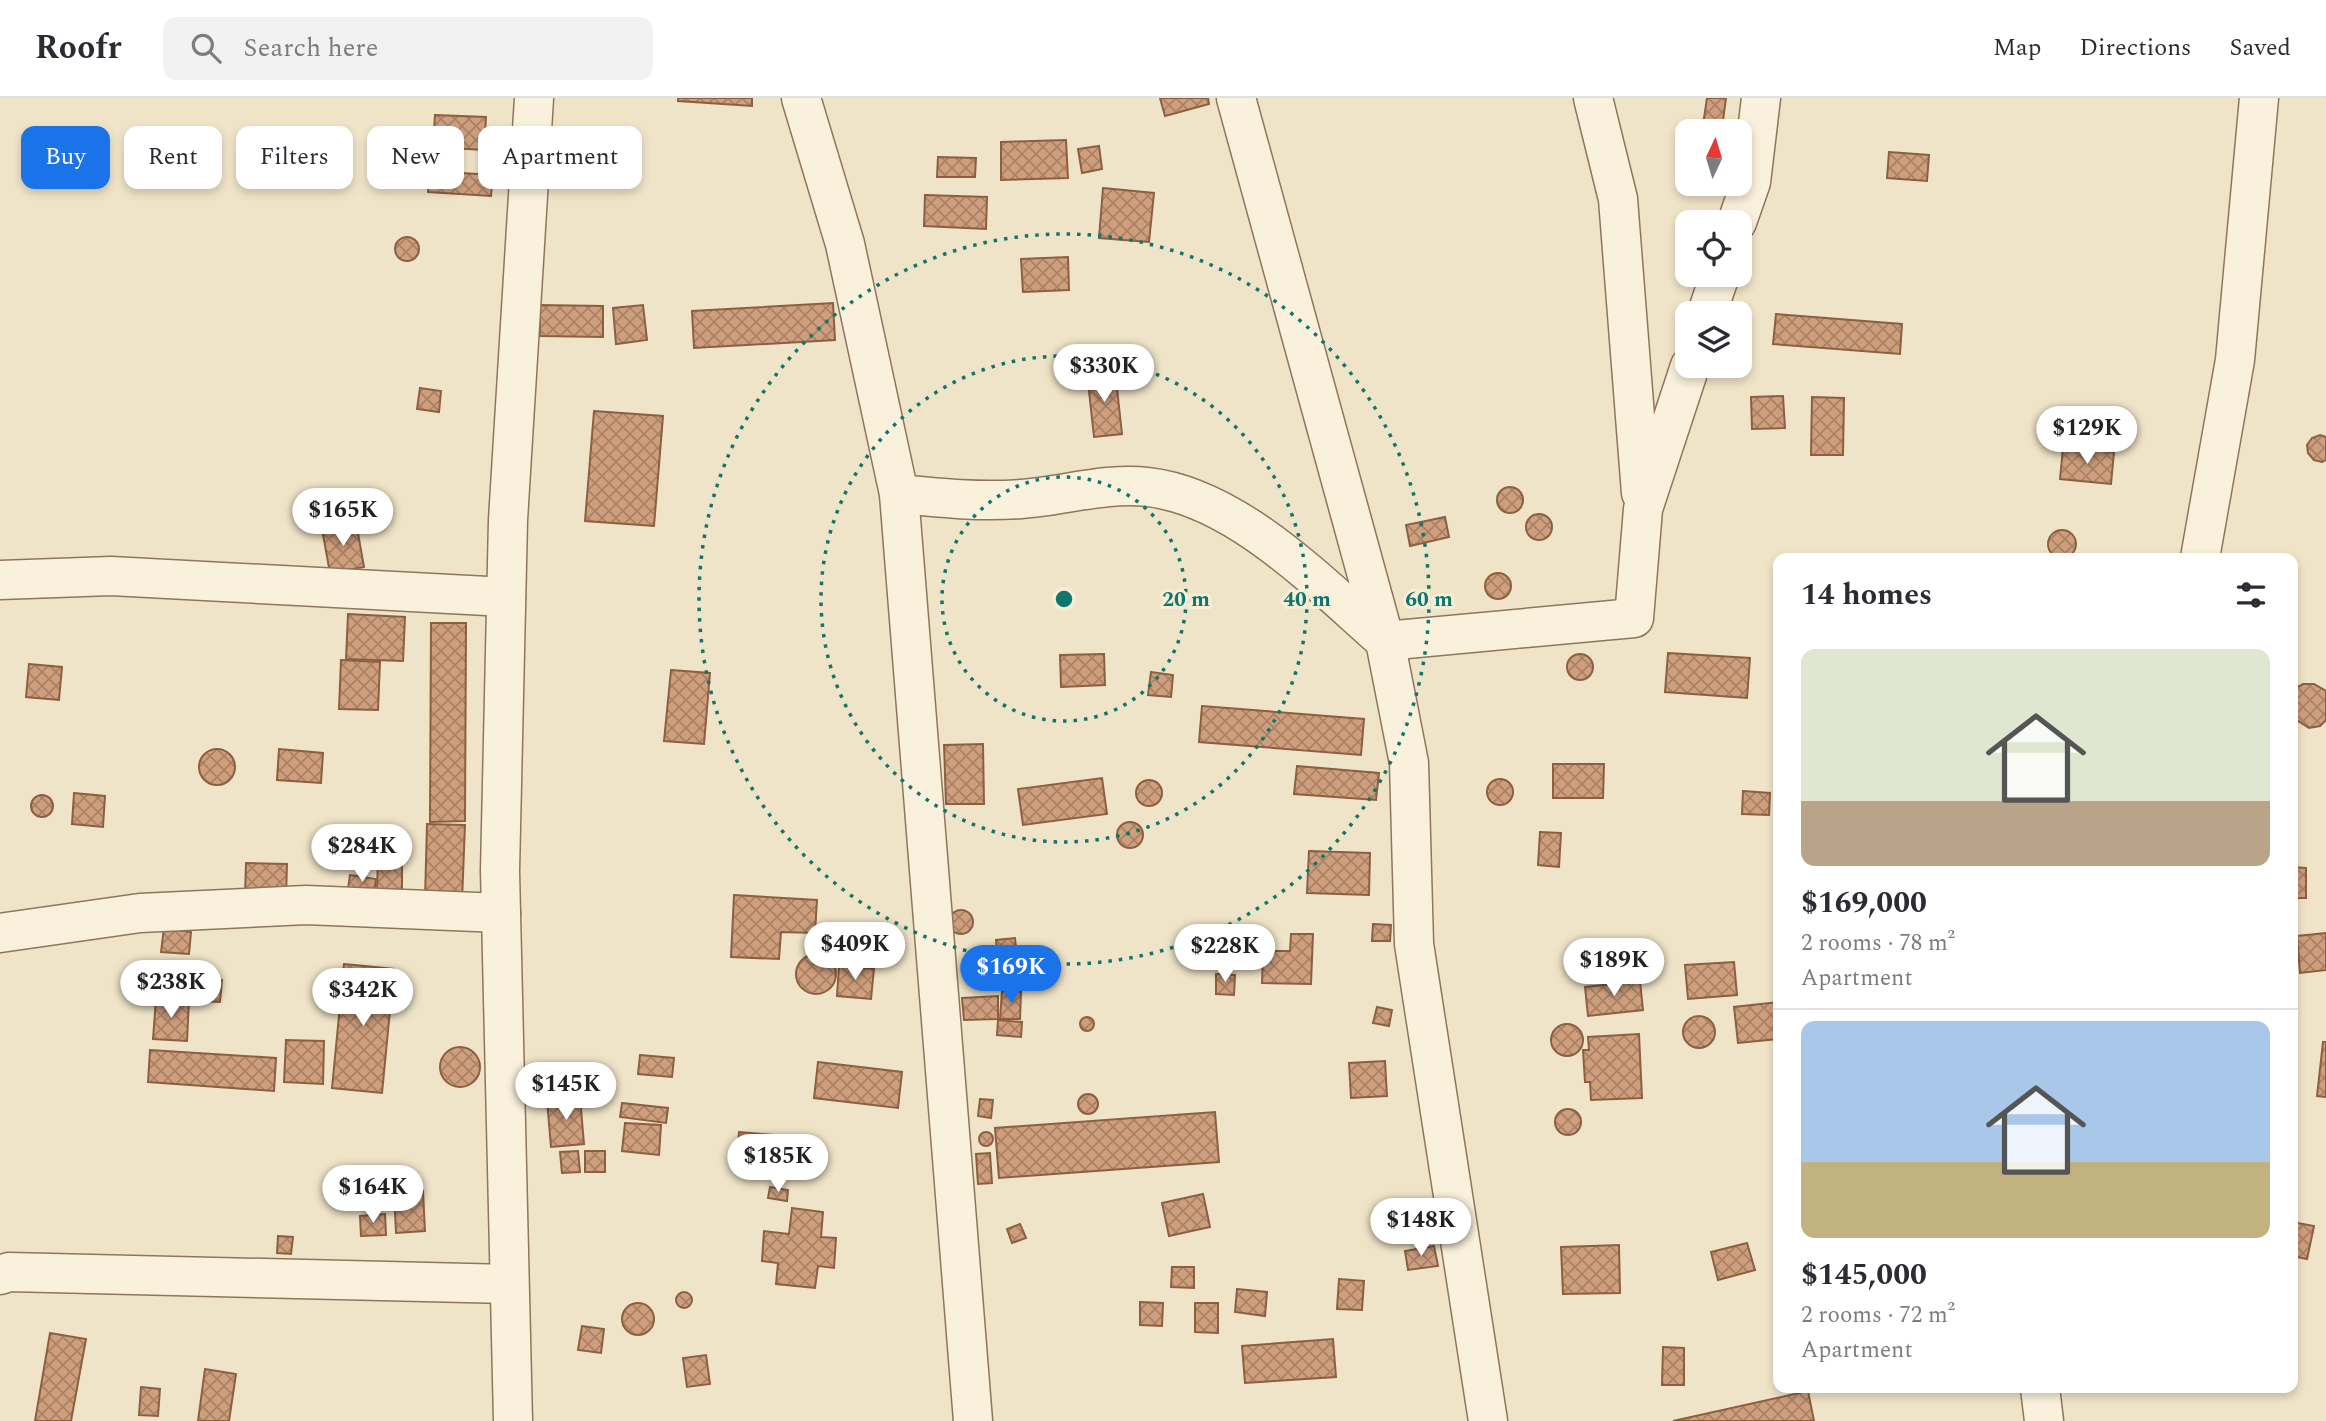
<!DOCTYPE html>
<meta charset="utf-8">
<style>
:root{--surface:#fff;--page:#f2f2f3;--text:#2b2b33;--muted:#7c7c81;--line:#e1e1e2;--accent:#1a73e8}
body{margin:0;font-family:Spectral,serif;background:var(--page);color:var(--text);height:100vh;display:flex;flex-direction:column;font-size:26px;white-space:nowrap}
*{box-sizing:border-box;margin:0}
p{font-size:23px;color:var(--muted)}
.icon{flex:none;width:38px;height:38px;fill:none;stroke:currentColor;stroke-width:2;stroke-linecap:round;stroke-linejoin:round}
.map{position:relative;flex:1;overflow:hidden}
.drawer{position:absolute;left:1773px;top:455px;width:525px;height:840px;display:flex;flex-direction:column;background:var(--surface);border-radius:14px;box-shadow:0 4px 10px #0003}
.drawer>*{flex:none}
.banner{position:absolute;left:21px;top:28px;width:665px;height:63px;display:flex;gap:14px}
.needle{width:46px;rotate:4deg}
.fabs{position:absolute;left:1675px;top:21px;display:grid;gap:14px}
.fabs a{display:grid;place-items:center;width:77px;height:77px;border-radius:14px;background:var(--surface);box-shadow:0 4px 10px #0003;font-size:35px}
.price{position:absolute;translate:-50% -60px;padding:0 16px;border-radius:24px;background:#fff;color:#222;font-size:23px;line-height:46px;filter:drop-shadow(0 2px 4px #0008)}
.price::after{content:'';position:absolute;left:50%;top:42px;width:21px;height:16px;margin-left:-10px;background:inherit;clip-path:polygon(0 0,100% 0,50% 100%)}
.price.selected{background:var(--accent);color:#fff}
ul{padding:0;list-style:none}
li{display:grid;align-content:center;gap:14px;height:371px;padding:0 28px}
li+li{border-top:2px solid var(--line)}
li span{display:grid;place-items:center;height:217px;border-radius:14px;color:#555}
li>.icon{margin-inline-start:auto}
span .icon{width:126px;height:126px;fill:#fffc;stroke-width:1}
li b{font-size:30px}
h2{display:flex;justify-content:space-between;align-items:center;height:84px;padding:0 28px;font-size:30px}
.chip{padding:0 24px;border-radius:14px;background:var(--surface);box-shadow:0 4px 10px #0003;font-size:24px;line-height:63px}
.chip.selected{background:var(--accent);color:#fff}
header{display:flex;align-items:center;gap:42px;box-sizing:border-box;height:98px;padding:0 35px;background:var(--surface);border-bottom:2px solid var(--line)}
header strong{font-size:33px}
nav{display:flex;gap:38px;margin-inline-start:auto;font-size:24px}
.search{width:490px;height:63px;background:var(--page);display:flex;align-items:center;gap:18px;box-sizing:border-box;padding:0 24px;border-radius:14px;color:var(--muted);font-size:26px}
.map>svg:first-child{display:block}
.building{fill:url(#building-cross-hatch);stroke:#8d5f41;stroke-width:2}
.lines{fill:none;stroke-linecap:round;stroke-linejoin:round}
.minor-casing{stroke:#8d765c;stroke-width:41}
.minor{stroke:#faf1dc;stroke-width:38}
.ring{fill:none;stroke:#0f766e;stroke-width:3.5;stroke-dasharray:3.5 7}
.centre{fill:#0f766e;stroke:#f7eed8;stroke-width:3.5}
.ring-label{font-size:21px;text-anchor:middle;font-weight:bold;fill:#0f766e;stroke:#f7eed8;stroke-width:6;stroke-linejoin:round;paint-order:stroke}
</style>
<header>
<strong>Roofr</strong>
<div class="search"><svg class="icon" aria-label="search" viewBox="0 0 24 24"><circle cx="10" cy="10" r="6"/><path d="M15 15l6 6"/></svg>Search here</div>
<nav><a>Map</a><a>Directions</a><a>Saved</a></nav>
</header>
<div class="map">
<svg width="2326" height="1323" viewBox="0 0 2326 1323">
<defs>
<pattern id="building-cross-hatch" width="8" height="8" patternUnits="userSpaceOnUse" patternTransform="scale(1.75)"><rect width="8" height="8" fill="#cf9f7d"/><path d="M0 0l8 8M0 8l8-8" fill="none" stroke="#a98266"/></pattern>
</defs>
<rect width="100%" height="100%" fill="#f0e4c8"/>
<g class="building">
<path d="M678 0H752V8L678 3Z"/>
<path d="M1160 0H1208L1209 6 1165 18Z"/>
<path d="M1707 0H1726L1722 30 1703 27Z"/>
<path d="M435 17 486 19 484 52 433 49Z"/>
<path d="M1066 42 1068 80 1001 82V44Z"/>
<path d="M1099 48 1102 71 1082 75 1078 51Z"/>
<path d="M1889 54 1929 57 1927 83 1887 80Z"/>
<path d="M938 59 976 60 975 79H937Z"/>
<path d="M429 73 493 77 491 98 428 94Z"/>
<path d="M1103 90 1154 95 1149 144 1099 140Z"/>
<path d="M925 97 987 99 986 131 924 128Z"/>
<circle cx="407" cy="151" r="12"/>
<path d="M1068 159 1069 192 1023 194 1021 161Z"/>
<path d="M833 205 835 242 694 250 692 213Z"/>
<path d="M540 207 603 208V239L540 238Z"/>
<path d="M643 207 647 242 616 246 613 210Z"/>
<path d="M1776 216 1902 226 1900 256 1773 246Z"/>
<path d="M1115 272 1122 336 1094 339 1087 275Z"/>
<path d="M420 290 441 293 439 314 417 311Z"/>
<path d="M1783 298 1785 330 1752 331 1751 299Z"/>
<path d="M1812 299 1844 300 1843 357H1811Z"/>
<path d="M594 313 663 318 654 428 585 423Z"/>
<path d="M2320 337 2326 339V362L2322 364 2314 362 2308 355 2307 347 2312 340Z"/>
<path d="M2063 350 2114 354 2111 386 2060 381Z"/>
<circle cx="1510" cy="402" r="13"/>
<circle cx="1539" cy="429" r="13"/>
<path d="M1445 419 1449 439 1410 448 1406 427Z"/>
<path d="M356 424 364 469 330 475 322 431Z"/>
<circle cx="2062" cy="446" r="14"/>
<circle cx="1498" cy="488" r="13"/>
<path d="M348 516 405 519 403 563 346 561Z"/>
<path d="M431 525H466L465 723 430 724Z"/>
<path d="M1668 555 1750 560 1747 600 1665 594Z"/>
<path d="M1104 556 1105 587 1061 589 1060 557Z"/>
<circle cx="1580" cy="569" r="13"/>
<path d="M341 562 380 564 378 612 339 611Z"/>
<path d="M29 566 62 569 59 602 26 599Z"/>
<path d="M671 572 710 575 704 646 664 643Z"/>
<path d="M1151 574 1173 577 1171 599 1148 597Z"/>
<path d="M2303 586H2314L2326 593V622L2320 628 2309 630 2292 619V592Z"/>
<path d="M1202 608 1364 621 1361 657 1199 644Z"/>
<path d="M983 646 984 706H946L944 647Z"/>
<path d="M279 651 323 655 321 685 277 682Z"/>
<circle cx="217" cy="669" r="18"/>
<path d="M1553 666H1604L1603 700H1553Z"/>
<path d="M1297 668 1379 675 1376 702 1294 696Z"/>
<path d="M1102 680 1107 716 1023 727 1018 691Z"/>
<circle cx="1500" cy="694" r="13"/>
<circle cx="1149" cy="695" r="13"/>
<path d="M1743 693 1770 695 1769 717 1742 716Z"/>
<path d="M74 695 105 698 103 729 72 726Z"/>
<circle cx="42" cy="708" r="11"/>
<circle cx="1130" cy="737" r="13"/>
<path d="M427 726 465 727 462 803 425 801Z"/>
<path d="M1540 734 1561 735 1559 769 1538 767Z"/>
<path d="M1309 753 1370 755 1369 797 1307 795Z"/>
<path d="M402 757V794L377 793 378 758Z"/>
<path d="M246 765 287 766 286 798 245 796Z"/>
<path d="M2292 769 2306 770V800H2292Z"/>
<path d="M350 777 376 781 374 795 348 791Z"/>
<path d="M734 797 817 802 815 835 781 834 779 861 731 859Z"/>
<circle cx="961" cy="824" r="12"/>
<path d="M1373 826 1391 827 1390 843H1372Z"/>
<path d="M164 830 191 834 189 856 161 854Z"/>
<path d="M2326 835V872L2300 875 2297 838Z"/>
<path d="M1291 836H1313L1311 886 1262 885 1263 853H1290Z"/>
<path d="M1015 840 1016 850 997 852 996 842Z"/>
<path d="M1034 849 1037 885 997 888 995 852Z"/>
<circle cx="816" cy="876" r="20"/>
<path d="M1734 864 1737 897 1688 901 1685 867Z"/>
<path d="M344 866 394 871 382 995 332 990Z"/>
<path d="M839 868 874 871 871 901 837 898Z"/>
<path d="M979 873 993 874 991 891 978 890Z"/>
<path d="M1216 876 1235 877 1234 897 1216 896Z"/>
<path d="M194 881 222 882 220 904 193 903Z"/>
<path d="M1640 883 1643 912 1588 918 1585 889Z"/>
<path d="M1002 893 1021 894 1020 921H1000Z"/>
<path d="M998 898V921L964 922 962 900Z"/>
<path d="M156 901 189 903 187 943 153 941Z"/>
<path d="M1778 904V941L1738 945 1734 909Z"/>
<path d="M1377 909 1392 912 1389 928 1373 925Z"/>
<circle cx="1699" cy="934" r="16"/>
<circle cx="1087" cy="926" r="7"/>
<path d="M998 922 1022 924 1021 939 997 937Z"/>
<circle cx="1567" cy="942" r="16"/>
<path d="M1639 936 1642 1000 1591 1002 1590 984H1585L1583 952H1589L1588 939Z"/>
<path d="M286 942 324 943 323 986 284 984Z"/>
<path d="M2323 944H2326V999L2317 998Z"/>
<circle cx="460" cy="969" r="20"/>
<path d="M150 952 276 960 274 993 148 984Z"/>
<path d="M640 957 674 960 672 979 638 976Z"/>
<path d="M1385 963 1387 998 1351 1000 1349 965Z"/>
<path d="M818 964 902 974 898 1010 814 1000Z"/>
<circle cx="1088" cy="1006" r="10"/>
<path d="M580 999 584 1046 551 1049 547 1002Z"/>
<path d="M980 1001 993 1002 991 1020 978 1018Z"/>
<path d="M622 1005 668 1010 666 1025 620 1019Z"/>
<circle cx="1568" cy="1024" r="13"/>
<path d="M1215 1014 1219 1064 999 1080 995 1030Z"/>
<path d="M625 1025 661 1027 659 1057 622 1053Z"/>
<path d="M739 1034 773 1037 770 1074 736 1071Z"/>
<circle cx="986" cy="1041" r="7"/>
<path d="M578 1053 580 1074 562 1075 560 1054Z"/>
<rect x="585" y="1053" width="20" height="21"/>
<path d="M990 1055 992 1085 978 1086 976 1056Z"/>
<path d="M770 1089 788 1092 787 1103 768 1100Z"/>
<path d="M423 1093 425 1133 396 1135 394 1094Z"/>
<path d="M1203 1096 1210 1129 1169 1138 1162 1105Z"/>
<path d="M792 1110 823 1114 821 1139 836 1140 834 1170 818 1168 815 1190 776 1186 778 1165 762 1163 764 1133 789 1136Z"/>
<path d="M385 1116 386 1137 361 1138 360 1118Z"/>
<path d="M2292 1124 2314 1128 2307 1161 2292 1158Z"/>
<path d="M1020 1126 1026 1140 1012 1145 1007 1131Z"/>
<path d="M278 1138 293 1139 291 1156 277 1155Z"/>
<path d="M1747 1145 1755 1172 1718 1182 1711 1154Z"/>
<path d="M1619 1147 1620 1195 1563 1196 1561 1149Z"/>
<path d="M1434 1148 1438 1168 1408 1172 1405 1153Z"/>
<path d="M1172 1169H1194V1190L1171 1189Z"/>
<path d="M1339 1181 1364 1183 1362 1212 1337 1211Z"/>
<path d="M1237 1191 1267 1194 1265 1218 1235 1214Z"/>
<circle cx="684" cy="1202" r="8"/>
<path d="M1140 1204 1163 1205 1162 1228 1140 1227Z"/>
<path d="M1195 1205H1218V1235L1195 1234Z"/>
<circle cx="638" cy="1221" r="16"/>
<path d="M582 1228 604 1231 601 1255 578 1252Z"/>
<path d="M50 1235 86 1241 71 1323H35Z"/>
<path d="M1333 1241 1336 1279 1245 1285 1242 1248Z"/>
<path d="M1663 1249 1684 1250V1287H1662Z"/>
<path d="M706 1257 710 1286 687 1289 683 1260Z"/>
<path d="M205 1271 236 1276 229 1323H198Z"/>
<path d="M141 1289 160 1291 158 1318 139 1317Z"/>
<path d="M1808 1293 1814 1323H1673Z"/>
</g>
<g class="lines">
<defs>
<g id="minor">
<path d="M801 0 845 146 899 396 973 1323"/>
<path d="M1236 0 1385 543 1409 665 1414 846 1488 1323"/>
<path d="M1593 0 1618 101 1641 395"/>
<path d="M1737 124 1751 84 1761 0"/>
<path d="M1707 215 1720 177"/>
<path d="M899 396C940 400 980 404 1021 401 1063 398 1107 384 1148 389 1237 399 1321 487 1385 543L1634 520 1643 411 1690 268"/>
<path d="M2200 460 2235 262 2259 0"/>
<path d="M0 482 111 478 506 499"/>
<path d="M0 835 140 815 306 807 501 815"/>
<path d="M0 1177 9 1174 509 1186"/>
<path d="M2040 1290 2044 1323"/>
<path d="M513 1323 500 773 508 422 534 0"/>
</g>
</defs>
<use href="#minor" class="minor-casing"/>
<use href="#minor" class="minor"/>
</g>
<g class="ring">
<circle cx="1064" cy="501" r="122"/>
<circle cx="1064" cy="501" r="243"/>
<circle cx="1064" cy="501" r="365"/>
</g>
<circle cx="1064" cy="501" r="10" class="centre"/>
<g class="ring-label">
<text x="1186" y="508">20 m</text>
<text x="1307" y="508">40 m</text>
<text x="1429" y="508">60 m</text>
</g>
</svg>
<div class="fabs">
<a><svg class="needle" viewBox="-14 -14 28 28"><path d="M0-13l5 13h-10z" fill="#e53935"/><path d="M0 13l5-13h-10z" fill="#7c7c81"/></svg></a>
<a><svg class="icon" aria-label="locate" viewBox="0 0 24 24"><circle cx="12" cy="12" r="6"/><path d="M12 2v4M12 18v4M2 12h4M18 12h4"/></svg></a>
<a><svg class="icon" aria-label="layers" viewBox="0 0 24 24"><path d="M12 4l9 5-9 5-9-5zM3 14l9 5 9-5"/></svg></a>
</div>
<b class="price" style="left:1104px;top:306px">$330K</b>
<b class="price" style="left:2087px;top:368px">$129K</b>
<b class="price" style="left:343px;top:450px">$165K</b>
<b class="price" style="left:362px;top:786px">$284K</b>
<b class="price" style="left:855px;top:884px">$409K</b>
<b class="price" style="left:1225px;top:886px">$228K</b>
<b class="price" style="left:1614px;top:900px">$189K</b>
<b class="price selected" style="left:1011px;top:907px">$169K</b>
<b class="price" style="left:171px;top:922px">$238K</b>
<b class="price" style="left:363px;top:930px">$342K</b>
<b class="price" style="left:566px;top:1024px">$145K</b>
<b class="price" style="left:778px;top:1096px">$185K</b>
<b class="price" style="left:373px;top:1127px">$164K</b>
<b class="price" style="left:1421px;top:1160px">$148K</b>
<div class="banner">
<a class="chip selected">Buy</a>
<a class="chip">Rent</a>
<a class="chip">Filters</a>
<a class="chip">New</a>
<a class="chip">Apartment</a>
</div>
<section class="drawer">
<h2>14 homes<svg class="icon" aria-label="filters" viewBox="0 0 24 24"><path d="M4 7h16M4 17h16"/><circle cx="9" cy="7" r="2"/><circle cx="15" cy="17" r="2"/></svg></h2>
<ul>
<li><span style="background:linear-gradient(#dfe7d0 70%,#b9a48a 0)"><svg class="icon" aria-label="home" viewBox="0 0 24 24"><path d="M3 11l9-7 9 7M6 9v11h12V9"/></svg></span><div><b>$169,000</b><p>2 rooms · 78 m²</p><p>Apartment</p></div></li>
<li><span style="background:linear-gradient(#a9c7e8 65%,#c2b280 0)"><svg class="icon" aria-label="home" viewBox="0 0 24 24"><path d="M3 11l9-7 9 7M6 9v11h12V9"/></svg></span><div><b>$145,000</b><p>2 rooms · 72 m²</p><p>Apartment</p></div></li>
</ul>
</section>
</div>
